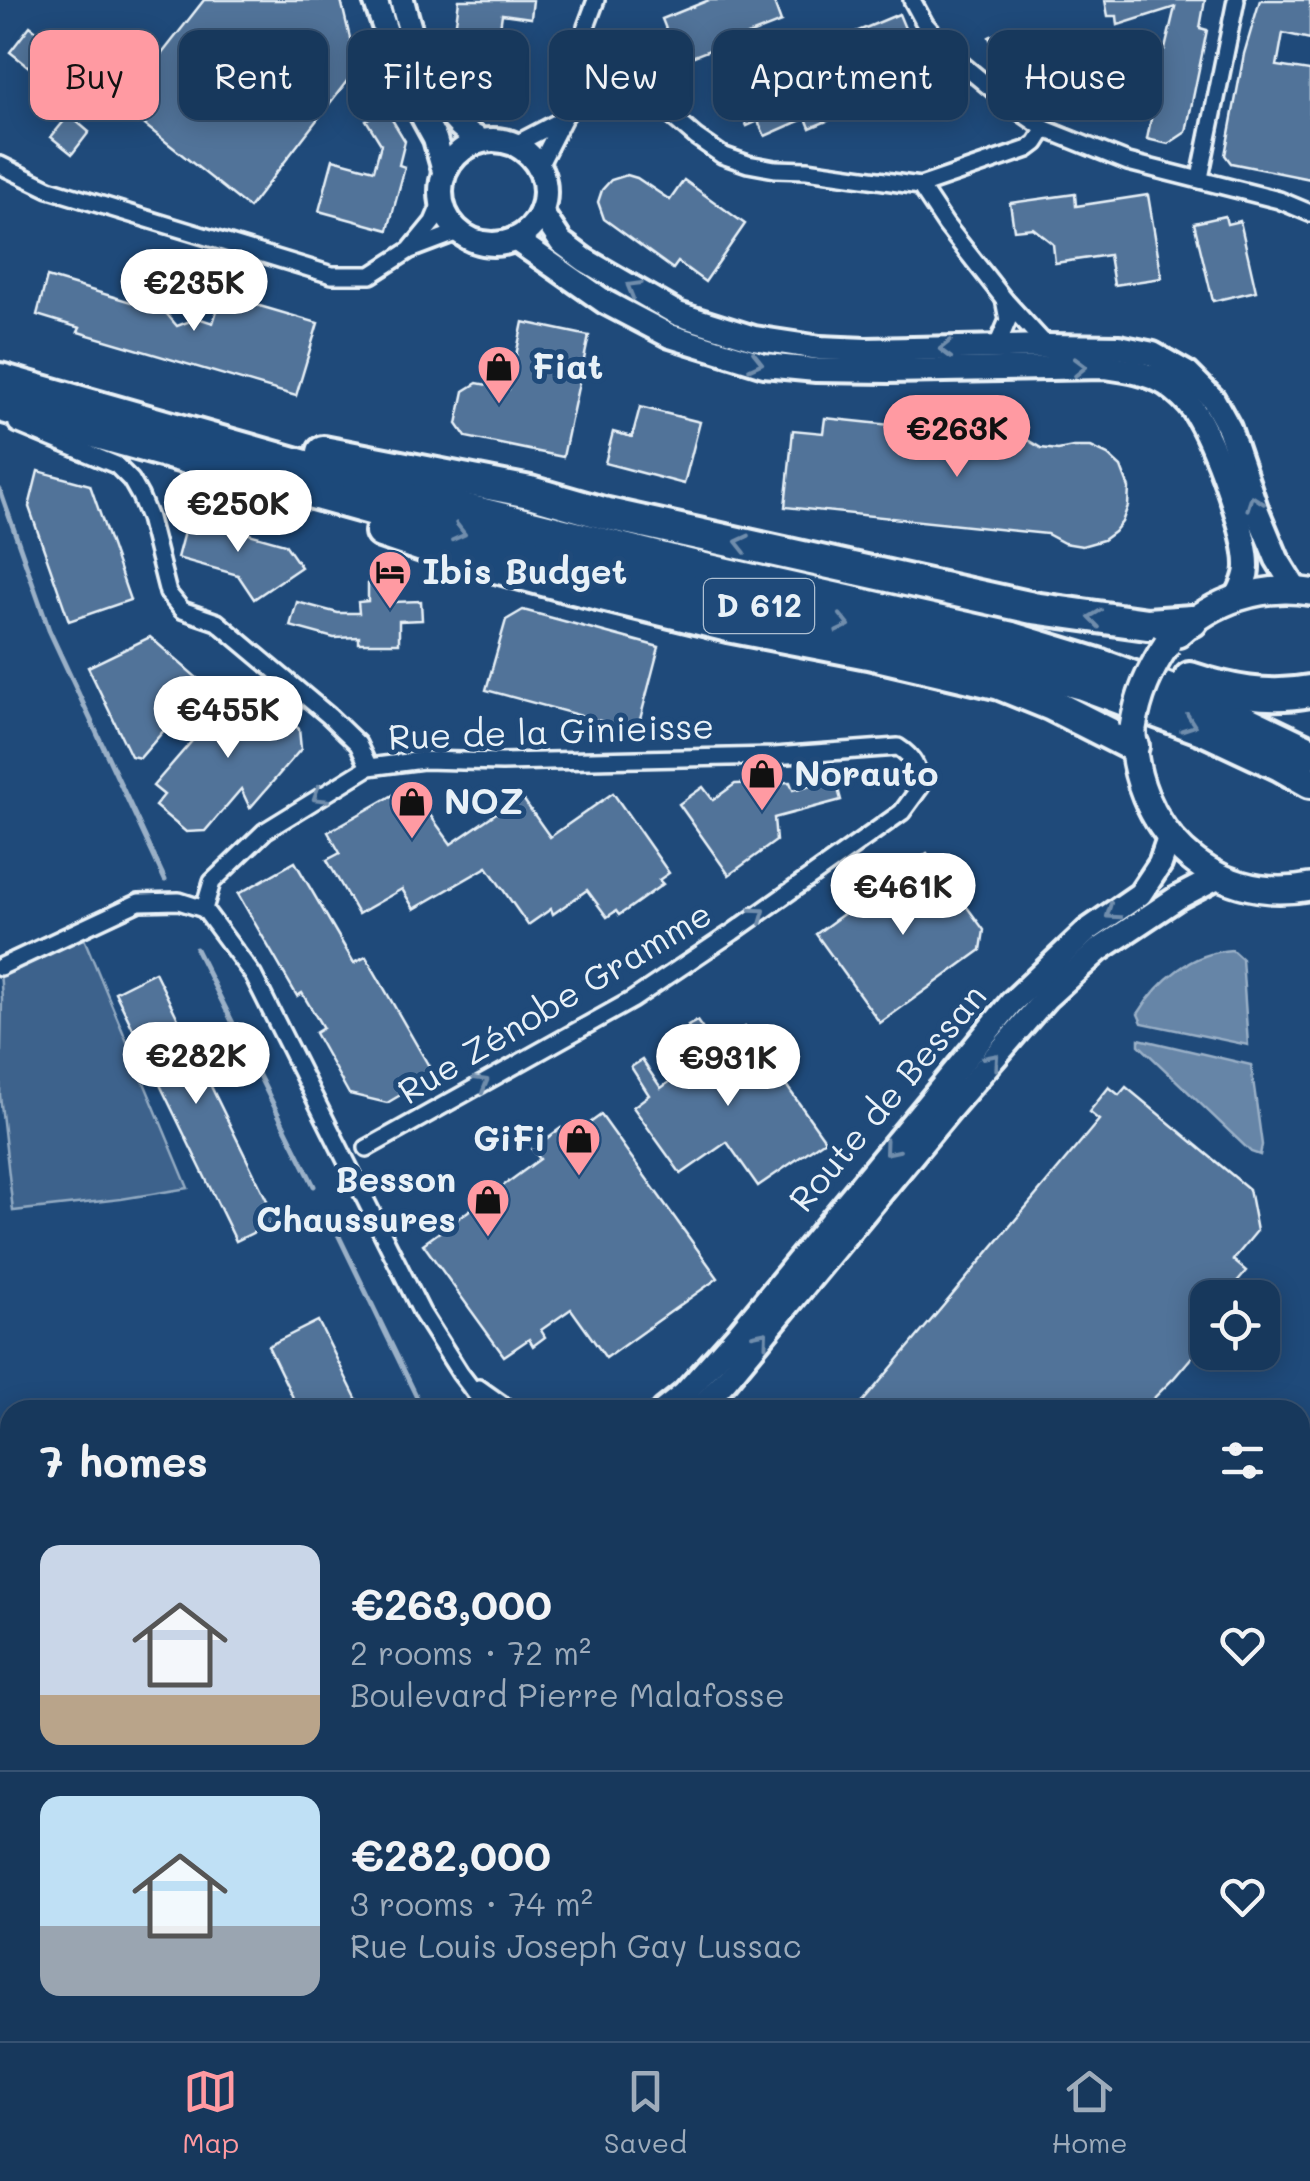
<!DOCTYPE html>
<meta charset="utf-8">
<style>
:root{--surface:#17385c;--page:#203f62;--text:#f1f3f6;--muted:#9eacbb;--line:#365272;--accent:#ff9aa2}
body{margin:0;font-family:Mali,sans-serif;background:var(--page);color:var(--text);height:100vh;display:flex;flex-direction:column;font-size:38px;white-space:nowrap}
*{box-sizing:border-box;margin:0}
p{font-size:32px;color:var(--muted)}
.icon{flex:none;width:55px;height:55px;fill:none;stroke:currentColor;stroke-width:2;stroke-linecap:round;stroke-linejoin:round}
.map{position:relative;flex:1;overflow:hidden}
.drawer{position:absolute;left:0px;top:1400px;width:1310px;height:642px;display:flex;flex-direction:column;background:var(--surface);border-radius:30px 30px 0 0;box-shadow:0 5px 25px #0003,0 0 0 2px var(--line)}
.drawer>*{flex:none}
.top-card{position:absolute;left:30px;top:30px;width:1250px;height:90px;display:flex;gap:20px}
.fabs{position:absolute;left:1190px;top:1280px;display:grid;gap:20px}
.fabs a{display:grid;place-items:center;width:90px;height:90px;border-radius:20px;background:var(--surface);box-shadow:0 5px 25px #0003,0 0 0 2px var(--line);font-size:50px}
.price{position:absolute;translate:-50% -85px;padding:0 22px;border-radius:35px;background:#fff;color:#222;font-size:32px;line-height:65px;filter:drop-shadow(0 2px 5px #0008)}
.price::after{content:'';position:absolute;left:50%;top:60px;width:30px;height:22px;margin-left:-15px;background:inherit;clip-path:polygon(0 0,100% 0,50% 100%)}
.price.active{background:var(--accent);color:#111}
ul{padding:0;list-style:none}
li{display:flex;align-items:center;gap:30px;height:250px;padding:0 40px}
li+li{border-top:2px solid var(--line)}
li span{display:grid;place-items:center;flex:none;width:280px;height:200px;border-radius:20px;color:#555}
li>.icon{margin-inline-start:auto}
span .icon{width:120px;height:120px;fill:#fffc;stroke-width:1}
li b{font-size:42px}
h2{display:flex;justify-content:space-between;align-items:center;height:120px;padding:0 40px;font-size:42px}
.tag{padding:0 35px;border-radius:20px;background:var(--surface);box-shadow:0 5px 25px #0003,0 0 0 2px var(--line);font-size:35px;line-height:90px}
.tag.active{background:var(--accent);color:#111}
.menu{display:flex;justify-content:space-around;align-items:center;height:140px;border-top:2px solid var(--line);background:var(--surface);font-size:28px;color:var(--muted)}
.menu a{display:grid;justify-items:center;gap:5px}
.menu .active{color:var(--accent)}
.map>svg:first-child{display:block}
.green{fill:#3c628c;stroke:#92aac2;stroke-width:2.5}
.water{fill:#6685a7;stroke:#9ab0c7;stroke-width:2.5}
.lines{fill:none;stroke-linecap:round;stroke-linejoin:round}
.stream{stroke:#9ab0c7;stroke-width:5}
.building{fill:#517399;stroke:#e8f1f8;stroke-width:2.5}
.street-casing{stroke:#e8f1f8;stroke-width:22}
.secondary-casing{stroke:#e8f1f8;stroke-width:30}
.primary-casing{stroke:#e8f1f8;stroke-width:32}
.highway-casing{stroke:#e8f1f8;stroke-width:38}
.street{stroke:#1f4a7a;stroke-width:15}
.secondary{stroke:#1f4a7a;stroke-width:22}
.primary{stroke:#1f4a7a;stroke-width:25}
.highway{stroke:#1f4a7a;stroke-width:30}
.primary-bridge-casing{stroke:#e8f1f8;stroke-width:32;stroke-linecap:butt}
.primary-bridge{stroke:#1f4a7a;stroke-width:25}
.oneway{stroke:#6f8dac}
.labels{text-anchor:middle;stroke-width:10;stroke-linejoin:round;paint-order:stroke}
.shield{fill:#1f4a7a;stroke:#acbfd2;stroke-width:2.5}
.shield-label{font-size:32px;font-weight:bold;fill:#e8f1f8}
.poi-label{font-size:35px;font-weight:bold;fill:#e8f1f8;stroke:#1f4a7a;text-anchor:start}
.street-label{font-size:35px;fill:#e8f1f8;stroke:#1f4a7a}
</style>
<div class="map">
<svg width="1310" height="2041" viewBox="0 0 1310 2041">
<rect width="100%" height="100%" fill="#1f4a7a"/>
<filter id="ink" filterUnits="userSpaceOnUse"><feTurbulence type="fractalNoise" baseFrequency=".01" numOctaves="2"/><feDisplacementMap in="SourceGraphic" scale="20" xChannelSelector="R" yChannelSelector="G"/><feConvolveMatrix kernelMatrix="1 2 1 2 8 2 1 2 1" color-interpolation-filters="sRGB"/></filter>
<g filter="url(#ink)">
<path class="green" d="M83 936 188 1188 121 1199 13 1211 0 1095 2 999 0 970Z"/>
<g class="water">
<path d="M1232 950 1242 959 1248 1045 1142 1023 1138 1014C1159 979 1192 953 1232 950Z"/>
<path d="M1139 1039 1251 1065 1262 1145 1260 1155 1251 1152 1139 1045Z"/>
</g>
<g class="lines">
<g class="stream">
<path d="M0 490 49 630 165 880"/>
<path d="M196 949 314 1186"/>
<path d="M334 1226 423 1410"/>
<path d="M592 2032 593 2041"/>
</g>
</g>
<g class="building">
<path d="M204 0H341L357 68 249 208 121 106Z"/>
<path d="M459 0H533L531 18 502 14 499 35 455 30Z"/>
<path d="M709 0H773L781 22 679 62 662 19Z"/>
<path d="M1105 0H1205L1200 28 1207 30 1186 132 1168 144 1147 139 1157 89 1123 83 1132 44 1165 49 1175 7 1118 25 1117 16H1108Z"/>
<path d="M1260 0H1310V39L1283 33 1277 66 1310 71V179L1231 163 1225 155 1244 54Z"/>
<path d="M899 14 919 62 901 70 903 76 835 105 839 116 810 128 806 118 765 136 758 121 747 126 730 87 783 64 788 77 838 55 832 42Z"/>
<path d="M30 26 64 52 44 79 10 52Z"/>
<path d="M1004 30 1022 72 1007 78 989 37Z"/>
<path d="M385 108 405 141 399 165 405 167 388 230 319 211 333 159 374 170 381 144 366 120Z"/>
<path d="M69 115 89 132 72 154 51 137Z"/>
<path d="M627 175 637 178 670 200 684 180 745 224 705 282 678 262 673 269 604 219 598 202 602 190 611 180Z"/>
<path d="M1075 194 1076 206 1148 195 1162 278 1114 285 1109 255 1055 263 1053 244 1033 228 1014 230 1010 203Z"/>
<path d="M1225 216 1227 224 1240 221 1256 291 1213 301 1194 223Z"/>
<path d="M47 277 165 312 177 326 198 318 213 323 222 295 318 323 296 396 78 332 80 328 37 315Z"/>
<path d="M523 322 589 336 563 457 466 437 457 424 464 391 477 383 509 389Z"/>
<path d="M640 407 700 422 684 484 605 463 613 432 632 437Z"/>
<path d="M825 418 985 435V433L1026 437V439L1041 448 1058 450 1073 447H1091L1108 455 1121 467 1129 488 1128 506 1122 522 1114 532 1103 540 1082 546 1064 543 1047 534 785 507 793 430 823 433Z"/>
<path d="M38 471 90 485 130 600 69 621 29 507Z"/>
<path d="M188 517 285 544 301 567 254 599 238 575 177 558Z"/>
<path d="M384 582 383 595H394L393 602 421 601 422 620 399 621V643H359V637L334 638 290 626 297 602 338 613H359L358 602 368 601V583Z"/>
<path d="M523 610 659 647 637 731 486 690 506 620Z"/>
<path d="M150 637 204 684 140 758 131 756 88 667Z"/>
<path d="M243 682 299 729 301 749 250 808 241 789 205 831 186 832 155 806 164 795 153 786Z"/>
<path d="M835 778 841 800 774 818 776 841 729 875 679 804 703 787 713 800 735 784 790 782 793 790Z"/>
<path d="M409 786 451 844 521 796 550 837 613 793 669 873 659 880 663 884 631 907 619 915 616 911 607 917 587 890 553 914 551 909 528 925 487 867 414 909 402 889 358 914 327 860 340 853 328 832Z"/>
<path d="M927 853 984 930 981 950 880 1023 816 934Z"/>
<path d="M295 862 354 963 366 957 434 1075 387 1103 349 1094 315 1033 323 1028 302 993 297 996 238 894Z"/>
<path d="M155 972 277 1221 236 1241 115 992Z"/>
<path d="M697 1021 716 1048 745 1027 825 1140 758 1186 727 1142 681 1174 633 1107 649 1095 631 1067 642 1060 661 1088 705 1056 688 1026Z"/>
<path d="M1109 1087 1119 1095 1126 1087 1249 1189 1257 1231 1233 1260 1246 1271 1223 1298H1208V1338L1174 1378 1142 1410H856L1099 1120 1089 1112Z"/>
<path d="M601 1115 718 1278 606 1358 571 1309 541 1330 545 1337 533 1346 529 1339 504 1356 423 1244 540 1159 532 1149 561 1128 569 1138Z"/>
<path d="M318 1321 357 1400 348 1405 351 1410H299L268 1346Z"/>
</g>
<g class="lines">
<defs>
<g id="street">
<path d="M912 0 925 24 958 61 1016 109 1045 129 1128 162 1279 200 1310 213"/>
<path d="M589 82 661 107 696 137 722 155 748 164 775 169 807 170 920 186 1028 149 1036 143 1045 129"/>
<path d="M514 145 560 121"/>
<path d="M0 165 49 189 332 275H371L410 250 433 222 441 203"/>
<path d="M539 166 563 119 589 82 586 27 596 0"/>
<path d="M1200 178 1236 0"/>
<path d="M920 186 946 225 1004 299 1047 346"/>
<path d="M413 249 458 232"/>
<path d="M996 348 1008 320 1004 299"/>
<path d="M17 424 116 465 131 480 140 496 149 518 168 593 182 610 217 622 329 716 358 744 369 767"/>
<path d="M204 909 212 882 265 831 369 767 423 760 502 762 774 756 898 747C914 757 918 768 921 786L902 812 733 932 632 1000 367 1148"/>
<path d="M204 909 253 975 422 1313 460 1373 488 1410"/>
<path d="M0 967 139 902 179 901 204 909"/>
<path d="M479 1388 510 1410"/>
<path d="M1300 1709 1310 1701"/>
</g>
<g id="secondary">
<path d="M375 0 390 43 418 108 435 139 444 171"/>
<path d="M402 0C414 47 435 118 480 140"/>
<circle cx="493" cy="192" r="52"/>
<path d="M541 212 561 242 585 260 678 314 754 338 820 348 866 350 1047 346 1119 347 1153 354 1188 374 1213 399 1229 428 1257 511 1277 559 1296 590"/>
<path d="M515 239 605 302 670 336 764 365 816 370 889 371 1106 367C1127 370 1148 373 1166 384 1176 391 1188 402 1194 411 1213 440 1248 534 1247 567 1247 578 1242 587 1237 597"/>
<path d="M664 1410 684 1394 737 1335 1011 1003 1088 930 1140 894 1160 864 1169 838"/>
<path d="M698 1410 726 1380 951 1108 1046 998 1099 950 1177 898 1219 876"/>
<path d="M161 2041 169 2032"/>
</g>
<g id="primary">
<path d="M1178 634C1214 600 1261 584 1310 592"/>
<path d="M1133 728C1131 825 1210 907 1310 887"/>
</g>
<g id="highway">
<path d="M0 379 407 495 709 570 1012 638 1101 665 1214 706 1310 752"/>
<path d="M0 406 568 564 918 640 1082 684 1205 730 1280 765 1310 782"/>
<path d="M323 452 530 492 603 513 1033 608 1147 624 1192 621"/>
<path d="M381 532 437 551 569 587 728 626 868 653 1000 684 1052 705 1133 746"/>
<path d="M1190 678C1229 691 1268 699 1310 691"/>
</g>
</defs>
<use href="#street" class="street-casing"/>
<use href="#secondary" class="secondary-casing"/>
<use href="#primary" class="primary-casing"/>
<use href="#highway" class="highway-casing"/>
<use href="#street" class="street"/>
<use href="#secondary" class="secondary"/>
<use href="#primary" class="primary"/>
<use href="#highway" class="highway"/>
<defs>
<path id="primary-bridge" d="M1133 728C1138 696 1149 671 1167 644"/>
</defs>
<use href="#primary-bridge" class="primary-bridge-casing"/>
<use href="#primary-bridge" class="primary-bridge"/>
</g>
<defs><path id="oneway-chevron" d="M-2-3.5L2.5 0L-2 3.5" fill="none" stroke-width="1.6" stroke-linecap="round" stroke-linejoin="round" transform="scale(2.5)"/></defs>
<g class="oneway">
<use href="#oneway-chevron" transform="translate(633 288) rotate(-150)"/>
<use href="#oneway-chevron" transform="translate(946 349) rotate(179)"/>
<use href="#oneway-chevron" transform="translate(756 362) rotate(13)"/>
<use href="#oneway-chevron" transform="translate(1080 367) rotate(-1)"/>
<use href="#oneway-chevron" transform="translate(1254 502) rotate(-110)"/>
<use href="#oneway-chevron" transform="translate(459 533) rotate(14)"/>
<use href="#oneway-chevron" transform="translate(742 543) rotate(-167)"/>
<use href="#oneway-chevron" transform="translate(1095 618) rotate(-173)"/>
<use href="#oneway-chevron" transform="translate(843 624) rotate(12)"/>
<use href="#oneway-chevron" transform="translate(1189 724) rotate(20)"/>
<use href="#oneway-chevron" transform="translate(319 796) rotate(148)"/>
<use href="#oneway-chevron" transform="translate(1112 913) rotate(145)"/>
<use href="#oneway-chevron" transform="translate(759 914) rotate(-36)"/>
<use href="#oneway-chevron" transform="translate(993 1060) rotate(-49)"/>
<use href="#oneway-chevron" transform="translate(482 1083) rotate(-30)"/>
<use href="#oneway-chevron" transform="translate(890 1149) rotate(130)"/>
<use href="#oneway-chevron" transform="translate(762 1337) rotate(-50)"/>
</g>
</g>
<defs>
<symbol id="shop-pin" viewBox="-11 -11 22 30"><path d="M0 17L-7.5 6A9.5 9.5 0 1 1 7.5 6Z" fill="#ff9aa2" stroke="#1f4a7a"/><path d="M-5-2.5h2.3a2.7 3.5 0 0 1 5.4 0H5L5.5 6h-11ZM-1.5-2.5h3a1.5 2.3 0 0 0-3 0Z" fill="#111"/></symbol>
<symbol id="hotel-pin" viewBox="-11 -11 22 30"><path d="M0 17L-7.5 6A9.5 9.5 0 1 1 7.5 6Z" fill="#ff9aa2" stroke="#1f4a7a"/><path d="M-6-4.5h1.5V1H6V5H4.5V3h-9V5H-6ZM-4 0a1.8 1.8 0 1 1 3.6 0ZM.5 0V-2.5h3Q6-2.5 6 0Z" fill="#111"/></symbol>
</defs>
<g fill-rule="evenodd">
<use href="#shop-pin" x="474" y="342" width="50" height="68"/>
<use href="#hotel-pin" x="365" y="547" width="50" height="68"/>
<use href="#shop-pin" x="737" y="749" width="50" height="68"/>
<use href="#shop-pin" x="387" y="777" width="50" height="68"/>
<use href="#shop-pin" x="554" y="1114" width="50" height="68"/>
<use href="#shop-pin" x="463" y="1175" width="50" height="68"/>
</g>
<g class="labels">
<rect class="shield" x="704" y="579" width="110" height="54" rx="8"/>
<g class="shield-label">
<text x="759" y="617">D 612</text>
</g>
<g class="poi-label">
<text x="532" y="379">Fiat</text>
<text x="422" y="584">Ibis Budget</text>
<text x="794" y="786">Norauto</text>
<text x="444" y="814">NOZ</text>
<text x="546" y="1151" text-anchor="end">GiFi</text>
<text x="456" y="1192" text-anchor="end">Besson<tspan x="456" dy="40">Chaussures</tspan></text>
</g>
<g class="street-label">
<text transform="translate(551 732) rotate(-2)" y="12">Rue de la Ginieisse</text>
<text transform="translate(555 1003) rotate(-31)" y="12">Rue Zénobe Gramme</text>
<text transform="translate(888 1098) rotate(-50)" y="12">Route de Bessan</text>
</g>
</g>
</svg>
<div class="fabs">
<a><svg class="icon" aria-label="locate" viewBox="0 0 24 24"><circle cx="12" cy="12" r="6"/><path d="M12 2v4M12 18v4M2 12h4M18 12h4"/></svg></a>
</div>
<b class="price" style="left:194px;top:334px">€235K</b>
<b class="price active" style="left:957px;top:480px">€263K</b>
<b class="price" style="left:238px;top:555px">€250K</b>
<b class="price" style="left:228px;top:761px">€455K</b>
<b class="price" style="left:903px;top:938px">€461K</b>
<b class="price" style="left:196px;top:1107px">€282K</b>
<b class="price" style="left:728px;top:1109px">€931K</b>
<div class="top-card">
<a class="tag active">Buy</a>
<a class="tag">Rent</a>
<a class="tag">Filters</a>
<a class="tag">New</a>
<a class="tag">Apartment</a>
<a class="tag">House</a>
</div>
<section class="drawer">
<h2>7 homes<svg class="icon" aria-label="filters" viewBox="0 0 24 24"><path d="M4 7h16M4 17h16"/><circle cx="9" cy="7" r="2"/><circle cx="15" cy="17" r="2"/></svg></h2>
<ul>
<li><span style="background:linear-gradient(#c9d6e8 75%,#b9a48a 0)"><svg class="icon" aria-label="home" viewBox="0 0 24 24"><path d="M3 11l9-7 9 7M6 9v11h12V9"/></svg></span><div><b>€263,000</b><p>2 rooms · 72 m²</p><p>Boulevard Pierre Malafosse</p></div><svg class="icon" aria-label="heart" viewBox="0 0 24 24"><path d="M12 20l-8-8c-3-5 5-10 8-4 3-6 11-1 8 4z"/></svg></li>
<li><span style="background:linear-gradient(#bfe0f5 65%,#9aa5b1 0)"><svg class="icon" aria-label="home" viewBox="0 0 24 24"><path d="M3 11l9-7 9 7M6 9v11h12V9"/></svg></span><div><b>€282,000</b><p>3 rooms · 74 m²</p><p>Rue Louis Joseph Gay Lussac</p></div><svg class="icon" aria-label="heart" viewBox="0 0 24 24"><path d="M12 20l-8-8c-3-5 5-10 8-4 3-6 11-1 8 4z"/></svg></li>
</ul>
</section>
</div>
<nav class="menu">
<a class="active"><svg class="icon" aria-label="map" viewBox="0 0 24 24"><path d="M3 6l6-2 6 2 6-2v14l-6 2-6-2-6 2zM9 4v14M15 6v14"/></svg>Map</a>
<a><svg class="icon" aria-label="saved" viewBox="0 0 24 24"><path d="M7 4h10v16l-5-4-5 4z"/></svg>Saved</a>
<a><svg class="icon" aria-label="home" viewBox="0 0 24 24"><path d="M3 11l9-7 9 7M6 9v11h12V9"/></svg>Home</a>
</nav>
